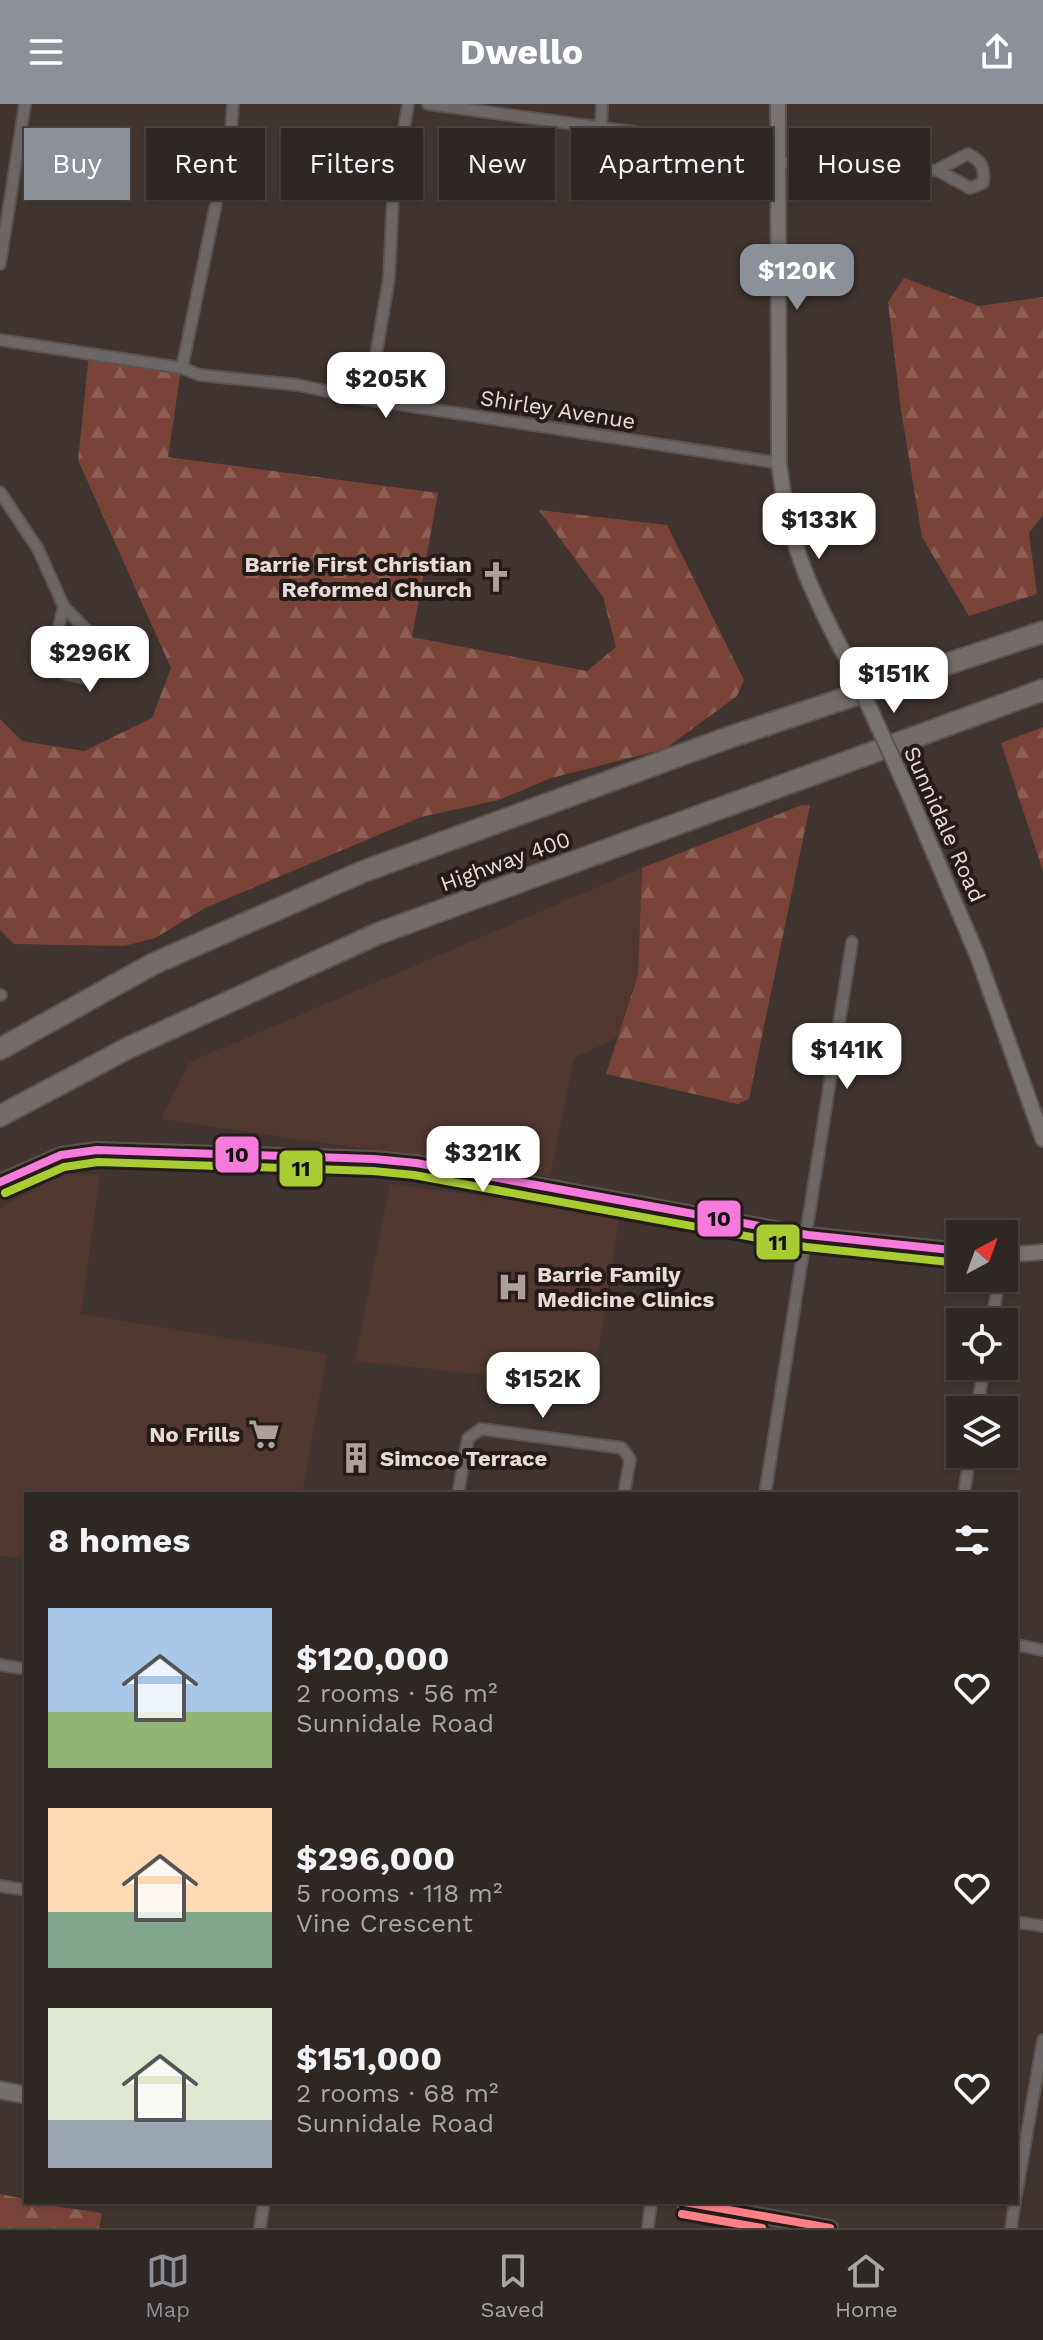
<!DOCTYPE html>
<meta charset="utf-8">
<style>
:root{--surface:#2f2724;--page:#372f2c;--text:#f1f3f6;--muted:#a7a5a6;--line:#4a4441;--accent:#8c9099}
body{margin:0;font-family:"Work Sans",sans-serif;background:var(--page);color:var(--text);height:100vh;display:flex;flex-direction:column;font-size:30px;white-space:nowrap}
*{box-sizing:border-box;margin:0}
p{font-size:26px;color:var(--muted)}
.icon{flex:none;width:44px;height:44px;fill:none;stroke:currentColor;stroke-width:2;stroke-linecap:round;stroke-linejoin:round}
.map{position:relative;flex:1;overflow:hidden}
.drawer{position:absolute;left:24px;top:1388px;width:994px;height:712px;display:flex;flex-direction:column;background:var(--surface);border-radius:0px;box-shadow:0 2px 6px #0004,0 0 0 2px var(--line)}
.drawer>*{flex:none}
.top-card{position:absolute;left:24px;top:24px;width:996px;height:72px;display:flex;gap:16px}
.needle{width:52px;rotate:41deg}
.controls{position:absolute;left:946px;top:1116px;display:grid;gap:16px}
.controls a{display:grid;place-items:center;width:72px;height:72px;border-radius:0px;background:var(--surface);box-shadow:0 2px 6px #0004,0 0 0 2px var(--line);font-size:40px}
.price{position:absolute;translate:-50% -68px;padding:0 18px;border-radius:16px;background:#fff;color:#222;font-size:26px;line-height:52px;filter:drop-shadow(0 2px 4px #0008)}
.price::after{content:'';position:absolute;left:50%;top:48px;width:24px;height:18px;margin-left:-12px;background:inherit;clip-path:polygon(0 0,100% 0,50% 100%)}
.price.current{background:var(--accent);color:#fff}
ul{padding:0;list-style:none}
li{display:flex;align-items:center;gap:24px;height:200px;padding:0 24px}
li span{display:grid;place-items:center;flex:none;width:224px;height:160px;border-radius:0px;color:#555}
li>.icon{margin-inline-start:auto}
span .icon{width:96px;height:96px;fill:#fffc;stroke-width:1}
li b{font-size:34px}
h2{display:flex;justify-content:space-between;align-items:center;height:96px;padding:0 24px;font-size:34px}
.pill{padding:0 28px;border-radius:0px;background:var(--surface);box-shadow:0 2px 6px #0004,0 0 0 2px var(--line);font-size:28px;line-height:72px}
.pill.current{background:var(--accent);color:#fff}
header{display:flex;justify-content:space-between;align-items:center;height:104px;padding:0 24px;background:var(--accent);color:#fff;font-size:36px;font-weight:700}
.dock{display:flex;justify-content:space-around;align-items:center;height:112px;border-top:2px solid var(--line);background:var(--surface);font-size:22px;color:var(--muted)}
.dock a{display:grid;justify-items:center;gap:4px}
.dock .current{color:var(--accent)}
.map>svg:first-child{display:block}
.built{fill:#513730}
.forest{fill:url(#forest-firs)}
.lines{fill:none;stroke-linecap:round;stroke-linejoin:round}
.street-casing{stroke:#5c5350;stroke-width:14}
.secondary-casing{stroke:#5c5350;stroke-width:18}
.primary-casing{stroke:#5c5350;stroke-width:20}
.highway-casing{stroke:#5c5350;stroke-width:24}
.street{stroke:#6c6766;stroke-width:10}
.secondary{stroke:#787271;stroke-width:14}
.primary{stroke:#76706d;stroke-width:16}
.highway{stroke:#756c6a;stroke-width:20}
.secondary-bridge-casing{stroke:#5c5350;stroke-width:18;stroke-linecap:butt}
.secondary-bridge{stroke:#787271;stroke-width:14}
.bus-1-casing{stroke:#251b18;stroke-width:14}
.bus-2-casing{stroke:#251b18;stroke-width:14}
.bus-3-casing{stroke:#251b18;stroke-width:14}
.bus-4-casing{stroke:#251b18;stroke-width:14}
.bus-1{stroke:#f77bdd;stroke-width:8}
.bus-2{stroke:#ac3;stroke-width:8}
.bus-3{stroke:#ff8087;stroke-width:8}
.bus-4{stroke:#ff8087;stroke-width:8}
.labels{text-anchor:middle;stroke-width:8;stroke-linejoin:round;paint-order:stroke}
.street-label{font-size:22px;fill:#e8dad6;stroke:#251b18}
.poi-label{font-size:22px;font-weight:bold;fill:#e8dad6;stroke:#251b18;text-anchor:end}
.line-badge{stroke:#251b18;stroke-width:3}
.pale-badge-label{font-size:22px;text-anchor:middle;font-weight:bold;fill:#111}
</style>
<header><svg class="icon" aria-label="menu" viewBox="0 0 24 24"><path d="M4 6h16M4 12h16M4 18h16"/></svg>Dwello<svg class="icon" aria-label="share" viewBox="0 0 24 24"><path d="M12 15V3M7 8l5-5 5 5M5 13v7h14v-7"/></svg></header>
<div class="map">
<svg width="1043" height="2124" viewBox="0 0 1043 2124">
<defs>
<pattern id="forest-firs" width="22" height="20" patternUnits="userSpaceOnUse" patternTransform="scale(2)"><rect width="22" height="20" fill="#794437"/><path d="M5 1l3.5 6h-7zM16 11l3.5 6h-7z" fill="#8c5e53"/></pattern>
</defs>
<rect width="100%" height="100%" fill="#3f3430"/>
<g class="built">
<path d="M642 764 638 871 619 932 574 954 550 1072 161 1015 190 958Z"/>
<path d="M62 1070H100L81 1210 327 1250 302 1390H26V1455L0 1451V1104Z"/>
<path d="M390 1080 620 1109 593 1282 355 1257Z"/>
</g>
<g class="forest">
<path d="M904 174 979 202 1043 193V411L1029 429 1037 490 969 512 922 433 901 306 888 198Z"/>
<path d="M89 251 181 266 168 353 438 389 412 533 587 567 616 543 603 493 539 406 667 421 744 576 737 592 665 645 551 674 499 696 421 713 205 804 155 834 124 842 14 840 0 826V615L22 637 84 647 152 614 171 564 78 356Z"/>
<path d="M1043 623V767L1001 639Z"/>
<path d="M802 701H810L749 995 738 1000 606 970 638 871 642 764Z"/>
<path d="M0 2090 26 2095V2098L102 2109 99 2124H0Z"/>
</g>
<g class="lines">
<defs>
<g id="street">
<path d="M428 0 729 41 776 58 911 67 937 66 968 50C982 57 985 64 983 79L970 84 937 66"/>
<path d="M601 24 602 0"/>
<path d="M0 160 25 0"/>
<path d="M0 236 182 264 200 271 298 281 364 295 779 359"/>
<path d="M182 264 231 27 233 0"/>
<path d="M364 295 376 251 389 174 393 93 408 0"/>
<path d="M0 388 38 445 64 503 102 542 100 562 85 574 65 570C52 545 56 529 64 503"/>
<path d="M0 891H1"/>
<path d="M992 1218 999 1174"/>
<path d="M977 1306 984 1262"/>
<path d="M458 1390 468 1334 481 1325 622 1344 630 1355 624 1390"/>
<path d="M765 1390 852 838"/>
<path d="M964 1390 970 1350"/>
<path d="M1016 1541 1043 1546"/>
<path d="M0 1561 26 1565"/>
<path d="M0 1782 26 1786"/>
<path d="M1016 1818 1043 1822"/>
<path d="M1016 2092 1043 1936"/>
<path d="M260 2124 264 2098"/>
<path d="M648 2124 651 2098"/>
<path d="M1011 2124 1015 2098"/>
</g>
<g id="secondary">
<path d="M778 0 779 359C787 437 812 491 849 559"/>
<path d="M904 679 978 853 1043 1035"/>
<path d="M0 1078 61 1051 97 1046 374 1055 416 1059 808 1131 960 1147"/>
<path d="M1004 1151 1043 1148"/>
<path d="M684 2098 830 2124"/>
</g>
<path id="primary" d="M0 1986 26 1991"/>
<g id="highway">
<path d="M0 945 153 860 362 768 730 633 1043 528"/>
<path d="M0 1012 128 944 377 830 1043 586"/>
</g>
</defs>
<use href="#street" class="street-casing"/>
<use href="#secondary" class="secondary-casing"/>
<use href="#primary" class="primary-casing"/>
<use href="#highway" class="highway-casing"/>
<use href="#street" class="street"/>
<use href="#secondary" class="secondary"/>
<use href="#primary" class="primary"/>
<use href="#highway" class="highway"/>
<defs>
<path id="secondary-bridge" d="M849 559 904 679"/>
</defs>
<use href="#secondary-bridge" class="secondary-bridge-casing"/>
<use href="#secondary-bridge" class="secondary-bridge"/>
<defs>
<path id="bus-1" d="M0 1078 61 1051 97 1046 374 1055 416 1059 808 1131 960 1147"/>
<path id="bus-2" d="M5 1089 64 1063 98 1058 373 1067 414 1071 806 1143 959 1159"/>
<path id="bus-3" d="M684 2098 830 2124"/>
<path id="bus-4" d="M682 2110 762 2124"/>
</defs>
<use href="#bus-1" class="bus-1-casing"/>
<use href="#bus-2" class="bus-2-casing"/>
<use href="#bus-3" class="bus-3-casing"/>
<use href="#bus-4" class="bus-4-casing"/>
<use href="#bus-1" class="bus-1"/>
<use href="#bus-2" class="bus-2"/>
<use href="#bus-3" class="bus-3"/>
<use href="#bus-4" class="bus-4"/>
</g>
<defs>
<symbol id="church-bare" viewBox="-9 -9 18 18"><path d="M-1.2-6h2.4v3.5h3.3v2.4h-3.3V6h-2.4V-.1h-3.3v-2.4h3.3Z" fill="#ada09c" stroke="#251b18" stroke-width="2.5" paint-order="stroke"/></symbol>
<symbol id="hospital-bare" viewBox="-9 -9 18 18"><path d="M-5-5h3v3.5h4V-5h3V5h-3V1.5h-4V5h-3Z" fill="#ada09c" stroke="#251b18" stroke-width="2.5" paint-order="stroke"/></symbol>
<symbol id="supermarket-bare" viewBox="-9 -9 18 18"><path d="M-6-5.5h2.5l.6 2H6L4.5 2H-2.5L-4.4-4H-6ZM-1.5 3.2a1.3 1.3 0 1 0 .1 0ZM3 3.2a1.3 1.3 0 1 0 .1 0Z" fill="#ada09c" stroke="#251b18" stroke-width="2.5" paint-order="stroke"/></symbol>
<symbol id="building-bare" viewBox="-9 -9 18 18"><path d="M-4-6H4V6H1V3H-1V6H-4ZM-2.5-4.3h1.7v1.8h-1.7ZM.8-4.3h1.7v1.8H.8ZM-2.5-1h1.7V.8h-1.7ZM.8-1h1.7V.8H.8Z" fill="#ada09c" stroke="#251b18" stroke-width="2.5" paint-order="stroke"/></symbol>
</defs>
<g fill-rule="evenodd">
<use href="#church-bare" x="474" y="451" width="44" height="44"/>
<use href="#hospital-bare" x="491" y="1161" width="44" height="44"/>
<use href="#supermarket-bare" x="242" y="1308" width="44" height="44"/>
<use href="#building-bare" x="334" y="1332" width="44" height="44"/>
</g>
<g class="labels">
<g class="street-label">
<text transform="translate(558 305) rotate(9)" y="8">Shirley Avenue</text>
<text transform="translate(945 720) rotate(66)" y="8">Sunnidale Road</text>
<text transform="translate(505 757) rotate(-20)" y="8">Highway 400</text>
</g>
<g class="poi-label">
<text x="472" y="468">Barrie First Christian<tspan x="472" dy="25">Reformed Church</tspan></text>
<text x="537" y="1178" text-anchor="start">Barrie Family<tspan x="537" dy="25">Medicine Clinics</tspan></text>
<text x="240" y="1338">No Frills</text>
<text x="380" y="1362" text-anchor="start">Simcoe Terrace</text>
</g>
</g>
<g class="line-badge">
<rect x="214" y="1031" width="46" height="39" rx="8" fill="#f77bdd"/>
<rect x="278" y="1045" width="46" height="39" rx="8" fill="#ac3"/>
<rect x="696" y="1095" width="46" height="39" rx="8" fill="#f77bdd"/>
<rect x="755" y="1119" width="46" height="38" rx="8" fill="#ac3"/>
</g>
<g class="pale-badge-label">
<text x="237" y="1058">10</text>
<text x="301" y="1072">11</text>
<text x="719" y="1122">10</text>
<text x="778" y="1146">11</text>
</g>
</svg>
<div class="controls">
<a><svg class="needle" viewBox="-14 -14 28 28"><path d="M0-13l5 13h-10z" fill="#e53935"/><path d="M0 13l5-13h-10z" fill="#a7a5a6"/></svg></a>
<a><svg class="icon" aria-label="locate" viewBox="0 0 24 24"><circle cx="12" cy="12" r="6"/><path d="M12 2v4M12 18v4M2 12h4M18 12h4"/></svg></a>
<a><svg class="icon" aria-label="layers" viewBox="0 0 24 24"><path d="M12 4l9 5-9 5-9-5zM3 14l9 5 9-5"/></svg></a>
</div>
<b class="price current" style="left:797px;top:208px">$120K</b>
<b class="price" style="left:386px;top:316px">$205K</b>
<b class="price" style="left:819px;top:457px">$133K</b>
<b class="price" style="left:90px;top:590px">$296K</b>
<b class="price" style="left:894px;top:611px">$151K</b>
<b class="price" style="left:847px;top:987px">$141K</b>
<b class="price" style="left:483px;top:1090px">$321K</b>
<b class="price" style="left:543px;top:1316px">$152K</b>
<div class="top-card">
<a class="pill current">Buy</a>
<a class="pill">Rent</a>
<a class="pill">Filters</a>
<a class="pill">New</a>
<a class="pill">Apartment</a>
<a class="pill">House</a>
</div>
<section class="drawer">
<h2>8 homes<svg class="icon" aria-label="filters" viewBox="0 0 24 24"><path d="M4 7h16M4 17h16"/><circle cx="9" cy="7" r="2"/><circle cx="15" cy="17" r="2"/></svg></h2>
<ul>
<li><span style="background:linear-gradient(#a9c7e8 65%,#8fb573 0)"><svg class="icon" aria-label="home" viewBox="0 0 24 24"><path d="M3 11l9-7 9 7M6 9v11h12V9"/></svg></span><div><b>$120,000</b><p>2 rooms · 56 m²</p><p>Sunnidale Road</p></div><svg class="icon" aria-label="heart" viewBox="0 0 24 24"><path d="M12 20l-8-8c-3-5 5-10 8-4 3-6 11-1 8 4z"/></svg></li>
<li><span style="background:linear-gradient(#ffd9b3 65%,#7fa58c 0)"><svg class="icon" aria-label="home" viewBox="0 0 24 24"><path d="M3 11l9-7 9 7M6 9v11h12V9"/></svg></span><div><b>$296,000</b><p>5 rooms · 118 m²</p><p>Vine Crescent</p></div><svg class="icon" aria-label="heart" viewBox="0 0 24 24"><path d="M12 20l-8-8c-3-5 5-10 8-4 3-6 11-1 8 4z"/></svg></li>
<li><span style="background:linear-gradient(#dfe7d0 70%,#9aa5b1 0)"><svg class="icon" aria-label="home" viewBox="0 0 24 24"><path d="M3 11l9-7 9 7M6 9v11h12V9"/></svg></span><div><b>$151,000</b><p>2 rooms · 68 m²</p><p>Sunnidale Road</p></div><svg class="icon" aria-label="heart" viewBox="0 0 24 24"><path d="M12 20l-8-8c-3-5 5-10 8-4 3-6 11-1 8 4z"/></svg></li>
</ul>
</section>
</div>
<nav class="dock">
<a class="current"><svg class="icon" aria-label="map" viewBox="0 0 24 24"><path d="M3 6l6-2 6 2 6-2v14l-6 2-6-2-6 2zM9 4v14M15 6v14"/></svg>Map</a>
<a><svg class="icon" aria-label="saved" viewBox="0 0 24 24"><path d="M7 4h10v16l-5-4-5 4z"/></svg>Saved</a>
<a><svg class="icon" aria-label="home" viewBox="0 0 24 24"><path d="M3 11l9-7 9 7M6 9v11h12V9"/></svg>Home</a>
</nav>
